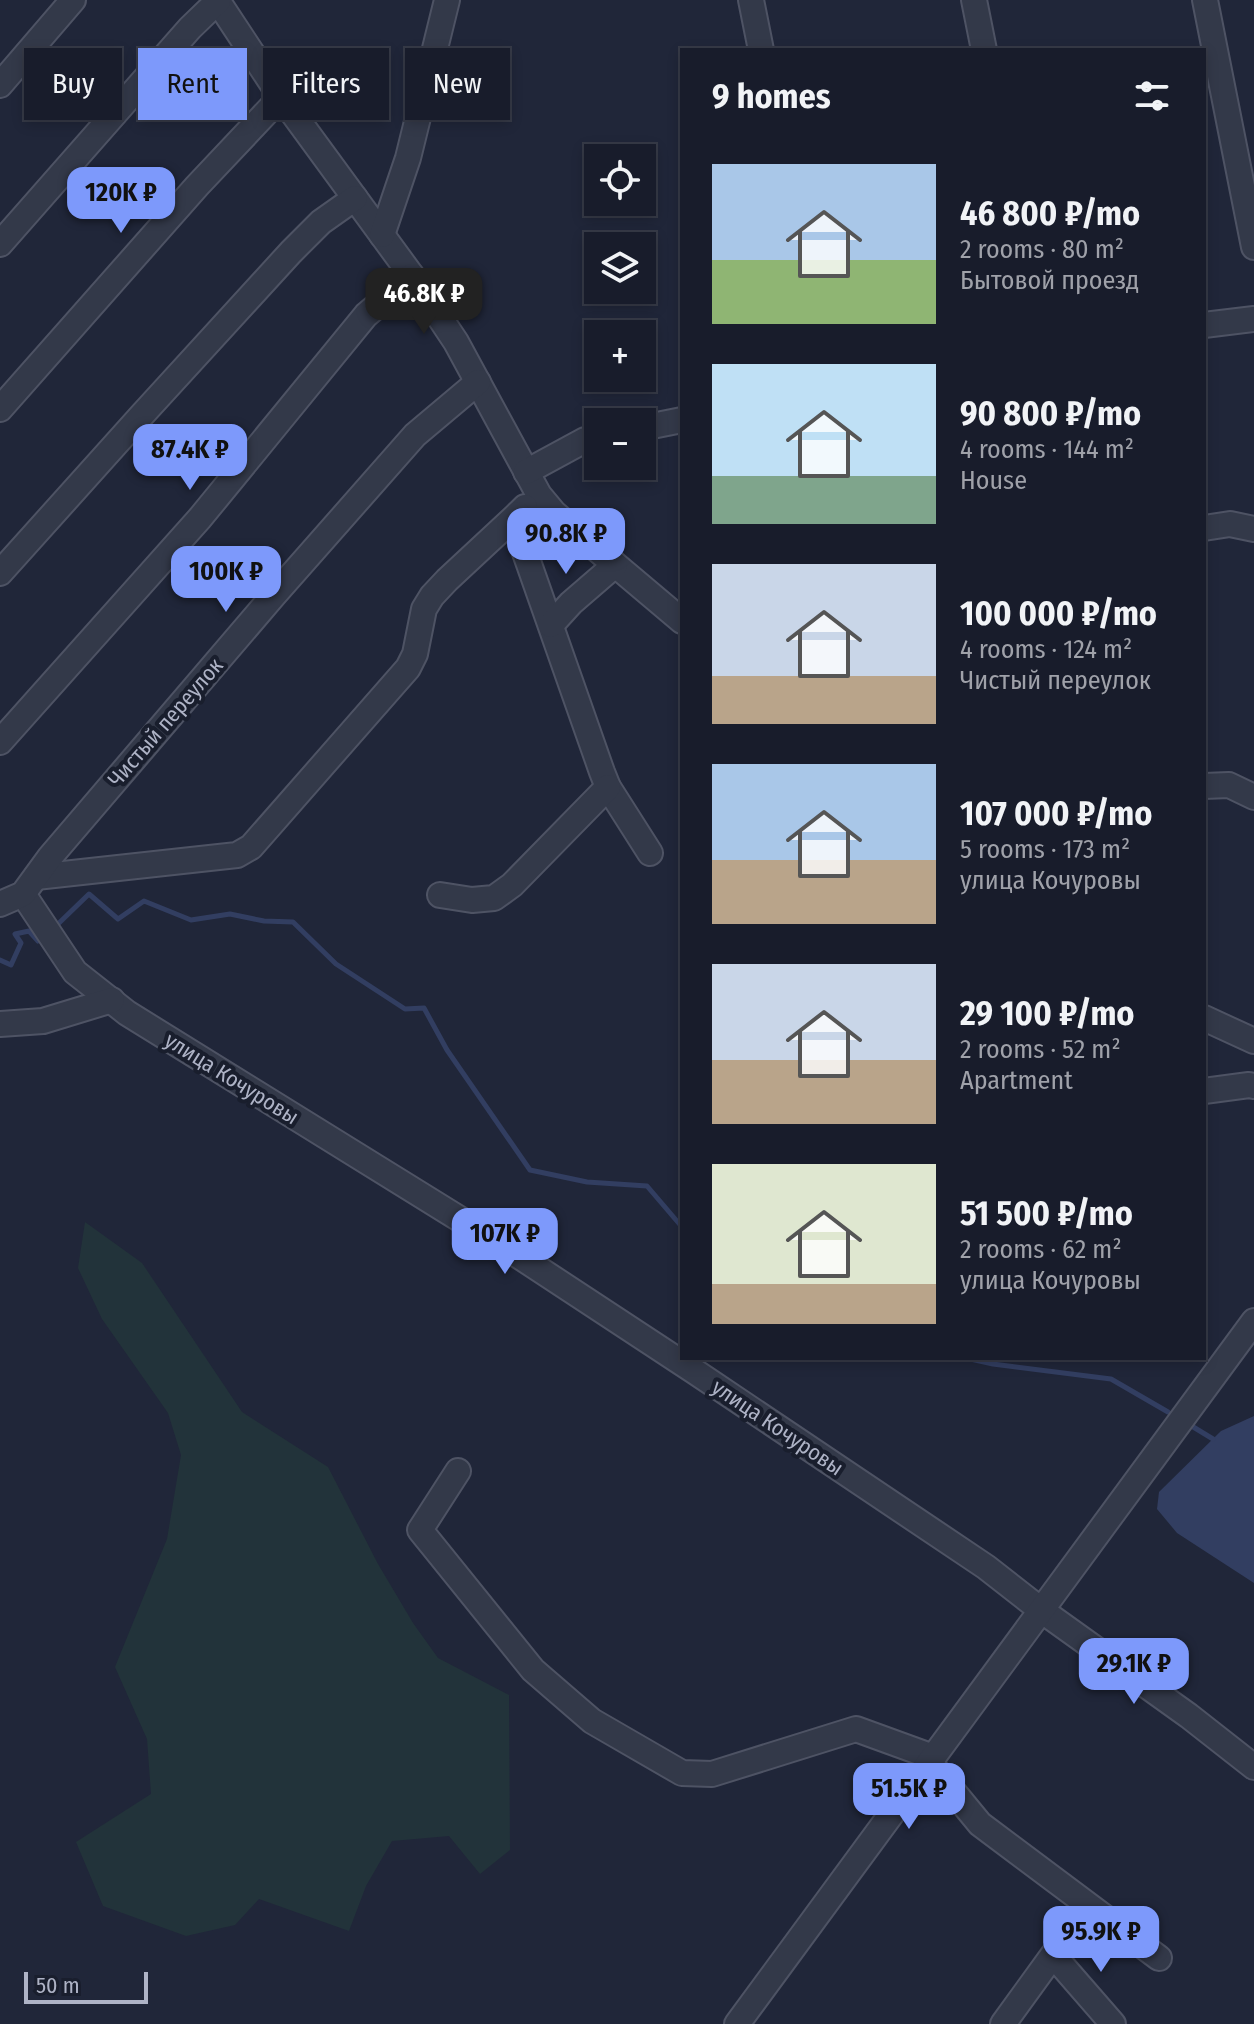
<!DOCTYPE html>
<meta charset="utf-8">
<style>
:root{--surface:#181c2b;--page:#252937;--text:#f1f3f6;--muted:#9fa1a9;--line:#363a47;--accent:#7d99fb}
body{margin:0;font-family:"Fira Sans Condensed",sans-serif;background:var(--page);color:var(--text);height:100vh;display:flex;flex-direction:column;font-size:30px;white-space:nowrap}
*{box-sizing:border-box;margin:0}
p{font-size:26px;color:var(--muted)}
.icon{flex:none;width:44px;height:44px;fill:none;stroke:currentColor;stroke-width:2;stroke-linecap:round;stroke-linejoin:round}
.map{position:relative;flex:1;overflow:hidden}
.details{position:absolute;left:680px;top:48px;width:526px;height:1312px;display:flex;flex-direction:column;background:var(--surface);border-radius:0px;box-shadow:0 4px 12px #0003,0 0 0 2px var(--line)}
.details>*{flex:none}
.top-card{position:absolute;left:24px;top:48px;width:536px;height:72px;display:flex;gap:16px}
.fabs{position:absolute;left:584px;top:144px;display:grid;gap:16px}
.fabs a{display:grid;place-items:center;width:72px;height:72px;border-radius:0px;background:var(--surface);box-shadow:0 4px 12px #0003,0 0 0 2px var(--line);font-size:40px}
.scale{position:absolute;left:24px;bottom:20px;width:124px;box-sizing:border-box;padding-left:8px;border:4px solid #aeb3c6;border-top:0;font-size:22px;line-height:28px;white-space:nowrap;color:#aeb3c6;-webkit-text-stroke:6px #191e2d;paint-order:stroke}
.price{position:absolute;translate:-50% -68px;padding:0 18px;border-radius:16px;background:var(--accent);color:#111;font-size:26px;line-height:52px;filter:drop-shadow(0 2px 4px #0008)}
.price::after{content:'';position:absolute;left:50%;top:48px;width:24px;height:18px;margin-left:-12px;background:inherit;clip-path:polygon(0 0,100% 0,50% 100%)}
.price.on{background:#222;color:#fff}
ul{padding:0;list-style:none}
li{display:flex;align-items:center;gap:24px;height:200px;padding:0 32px}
li span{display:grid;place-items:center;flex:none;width:224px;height:160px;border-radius:0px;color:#555}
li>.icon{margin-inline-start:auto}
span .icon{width:96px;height:96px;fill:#fffc;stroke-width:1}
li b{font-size:34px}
h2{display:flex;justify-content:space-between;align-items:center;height:96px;padding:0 32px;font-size:34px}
.tag{padding:0 28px;border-radius:0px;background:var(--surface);box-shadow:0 4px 12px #0003,0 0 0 2px var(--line);font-size:28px;line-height:72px}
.tag.on{background:var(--accent);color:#111}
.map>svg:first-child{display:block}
.green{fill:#22333a}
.water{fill:#323e61}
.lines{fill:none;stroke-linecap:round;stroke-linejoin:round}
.stream{stroke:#323e61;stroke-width:5}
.minor-casing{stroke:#4e5364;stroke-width:28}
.minor{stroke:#333949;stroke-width:24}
.labels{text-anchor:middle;stroke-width:8;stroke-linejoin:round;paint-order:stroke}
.street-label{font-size:22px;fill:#aeb3c6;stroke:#191e2d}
</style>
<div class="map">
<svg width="1254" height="2024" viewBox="0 0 1254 2024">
<rect width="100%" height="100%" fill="#202639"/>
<path class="green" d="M85 1222 142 1263 242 1412 328 1467 378 1564 413 1623 438 1658 509 1695 510 1850 480 1874 449 1836 392 1841 366 1886 349 1931 259 1899 235 1925 186 1936 103 1906 76 1842 151 1794 147 1739 115 1667 167 1539 181 1455 168 1413 102 1319 78 1268Z"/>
<path class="water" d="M1254 1416V1583L1177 1533 1157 1509 1159 1492 1221 1431Z"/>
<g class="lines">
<g class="stream">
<path d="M59 923 89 894 118 919 144 901 191 920 230 914 264 921 293 922 336 964 405 1009 424 1008 447 1050 530 1170 587 1182 647 1186 682 1227"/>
<path d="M0 960 11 965 21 943 15 934 29 931 38 941"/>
<path d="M966 1358 993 1364 1111 1379 1168 1412"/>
<path d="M1190 1425 1213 1439"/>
</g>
<defs>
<g id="minor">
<path d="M217 0 281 97 412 276 456 342 539 495 554 513 682 621"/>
<path d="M751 0 761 50"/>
<path d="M974 0 984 50"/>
<path d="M1205 0 1254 247"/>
<path d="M0 85 73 0"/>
<path d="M382 235 408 158 447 0"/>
<path d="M0 244 190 28 218 1"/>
<path d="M1204 325 1254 319"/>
<path d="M0 409 197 186 281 97"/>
<path d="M642 428 682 420"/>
<path d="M526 472 585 440 598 438"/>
<path d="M525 507 518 514 523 547 602 772 608 787 650 853"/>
<path d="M1204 528 1230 524 1254 529"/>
<path d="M0 573 141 416 291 252 321 222 355 198"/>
<path d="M551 625 571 603 615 565"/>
<path d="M0 742 200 518 366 315 412 276"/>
<path d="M1204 786 1229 785 1254 797"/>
<path d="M36 877 237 855 251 847 408 668 415 654 424 609 432 596 447 580 518 514"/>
<path d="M23 894 75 972 127 1013 513 1252 694 1371 986 1567 1041 1610 1189 1716 1254 1767"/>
<path d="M440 895 472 900 494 898 512 885 608 787"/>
<path d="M0 904 23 894 50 857 274 595 415 435 478 382"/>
<path d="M1204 1018 1254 1041"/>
<path d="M0 1024 43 1021 112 1000"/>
<path d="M1204 1091 1249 1085 1254 1086"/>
<path d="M458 1471 420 1530 533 1670 592 1721 682 1773 712 1774 856 1729 933 1757"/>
<path d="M929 1762 980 1824 1159 1958"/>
<path d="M737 2024 1254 1321"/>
<path d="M1003 2024 1053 1955 1113 2024"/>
</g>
</defs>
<use href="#minor" class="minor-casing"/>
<use href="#minor" class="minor"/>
</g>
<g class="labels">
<g class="street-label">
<text transform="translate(165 722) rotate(-49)" y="8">Чистый переулок</text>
<text transform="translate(232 1078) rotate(32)" y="8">улица Кочуровы</text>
<text transform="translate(778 1427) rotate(34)" y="8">улица Кочуровы</text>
</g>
</g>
</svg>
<div class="fabs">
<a><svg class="icon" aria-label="locate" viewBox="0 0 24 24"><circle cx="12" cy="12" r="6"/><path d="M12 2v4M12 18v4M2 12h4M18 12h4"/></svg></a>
<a><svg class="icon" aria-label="layers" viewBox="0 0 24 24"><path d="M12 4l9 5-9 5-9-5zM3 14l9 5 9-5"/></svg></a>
<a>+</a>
<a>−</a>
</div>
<div class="scale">50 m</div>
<b class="price" style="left:121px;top:235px">120K ₽</b>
<b class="price on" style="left:424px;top:336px">46.8K ₽</b>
<b class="price" style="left:190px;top:492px">87.4K ₽</b>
<b class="price" style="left:566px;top:576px">90.8K ₽</b>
<b class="price" style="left:226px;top:614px">100K ₽</b>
<b class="price" style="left:505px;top:1276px">107K ₽</b>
<b class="price" style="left:1134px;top:1706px">29.1K ₽</b>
<b class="price" style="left:909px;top:1831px">51.5K ₽</b>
<b class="price" style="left:1101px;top:1974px">95.9K ₽</b>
<div class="top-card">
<a class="tag">Buy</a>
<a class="tag on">Rent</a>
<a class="tag">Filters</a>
<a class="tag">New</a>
</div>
<section class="details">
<h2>9 homes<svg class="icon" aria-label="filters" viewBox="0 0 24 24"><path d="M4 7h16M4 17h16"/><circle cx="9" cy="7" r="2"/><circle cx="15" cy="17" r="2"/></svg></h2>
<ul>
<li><span style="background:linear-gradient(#a9c7e8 60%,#8fb573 0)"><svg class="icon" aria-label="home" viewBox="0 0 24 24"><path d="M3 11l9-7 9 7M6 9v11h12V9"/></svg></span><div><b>46 800 ₽/mo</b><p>2 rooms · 80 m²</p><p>Бытовой проезд</p></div></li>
<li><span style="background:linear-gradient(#bfe0f5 70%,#7fa58c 0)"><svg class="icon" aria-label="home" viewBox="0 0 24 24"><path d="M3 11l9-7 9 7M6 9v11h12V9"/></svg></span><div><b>90 800 ₽/mo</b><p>4 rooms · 144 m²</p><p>House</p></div></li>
<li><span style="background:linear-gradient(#c9d6e8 70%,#b9a48a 0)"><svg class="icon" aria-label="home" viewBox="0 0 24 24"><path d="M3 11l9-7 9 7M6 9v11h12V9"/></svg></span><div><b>100 000 ₽/mo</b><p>4 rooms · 124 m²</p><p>Чистый переулок</p></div></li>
<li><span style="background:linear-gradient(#a9c7e8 60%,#b9a48a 0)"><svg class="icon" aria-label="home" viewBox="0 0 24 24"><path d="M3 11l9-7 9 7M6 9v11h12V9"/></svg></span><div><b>107 000 ₽/mo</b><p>5 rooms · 173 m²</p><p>улица Кочуровы</p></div></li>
<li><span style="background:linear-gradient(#c9d6e8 60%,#b9a48a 0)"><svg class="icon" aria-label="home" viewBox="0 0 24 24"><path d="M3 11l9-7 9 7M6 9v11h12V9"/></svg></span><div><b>29 100 ₽/mo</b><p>2 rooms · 52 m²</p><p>Apartment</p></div></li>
<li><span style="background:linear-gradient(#dfe7d0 75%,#b9a48a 0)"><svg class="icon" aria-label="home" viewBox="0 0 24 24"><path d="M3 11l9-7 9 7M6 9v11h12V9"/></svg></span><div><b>51 500 ₽/mo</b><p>2 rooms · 62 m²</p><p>улица Кочуровы</p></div></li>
</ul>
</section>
</div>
